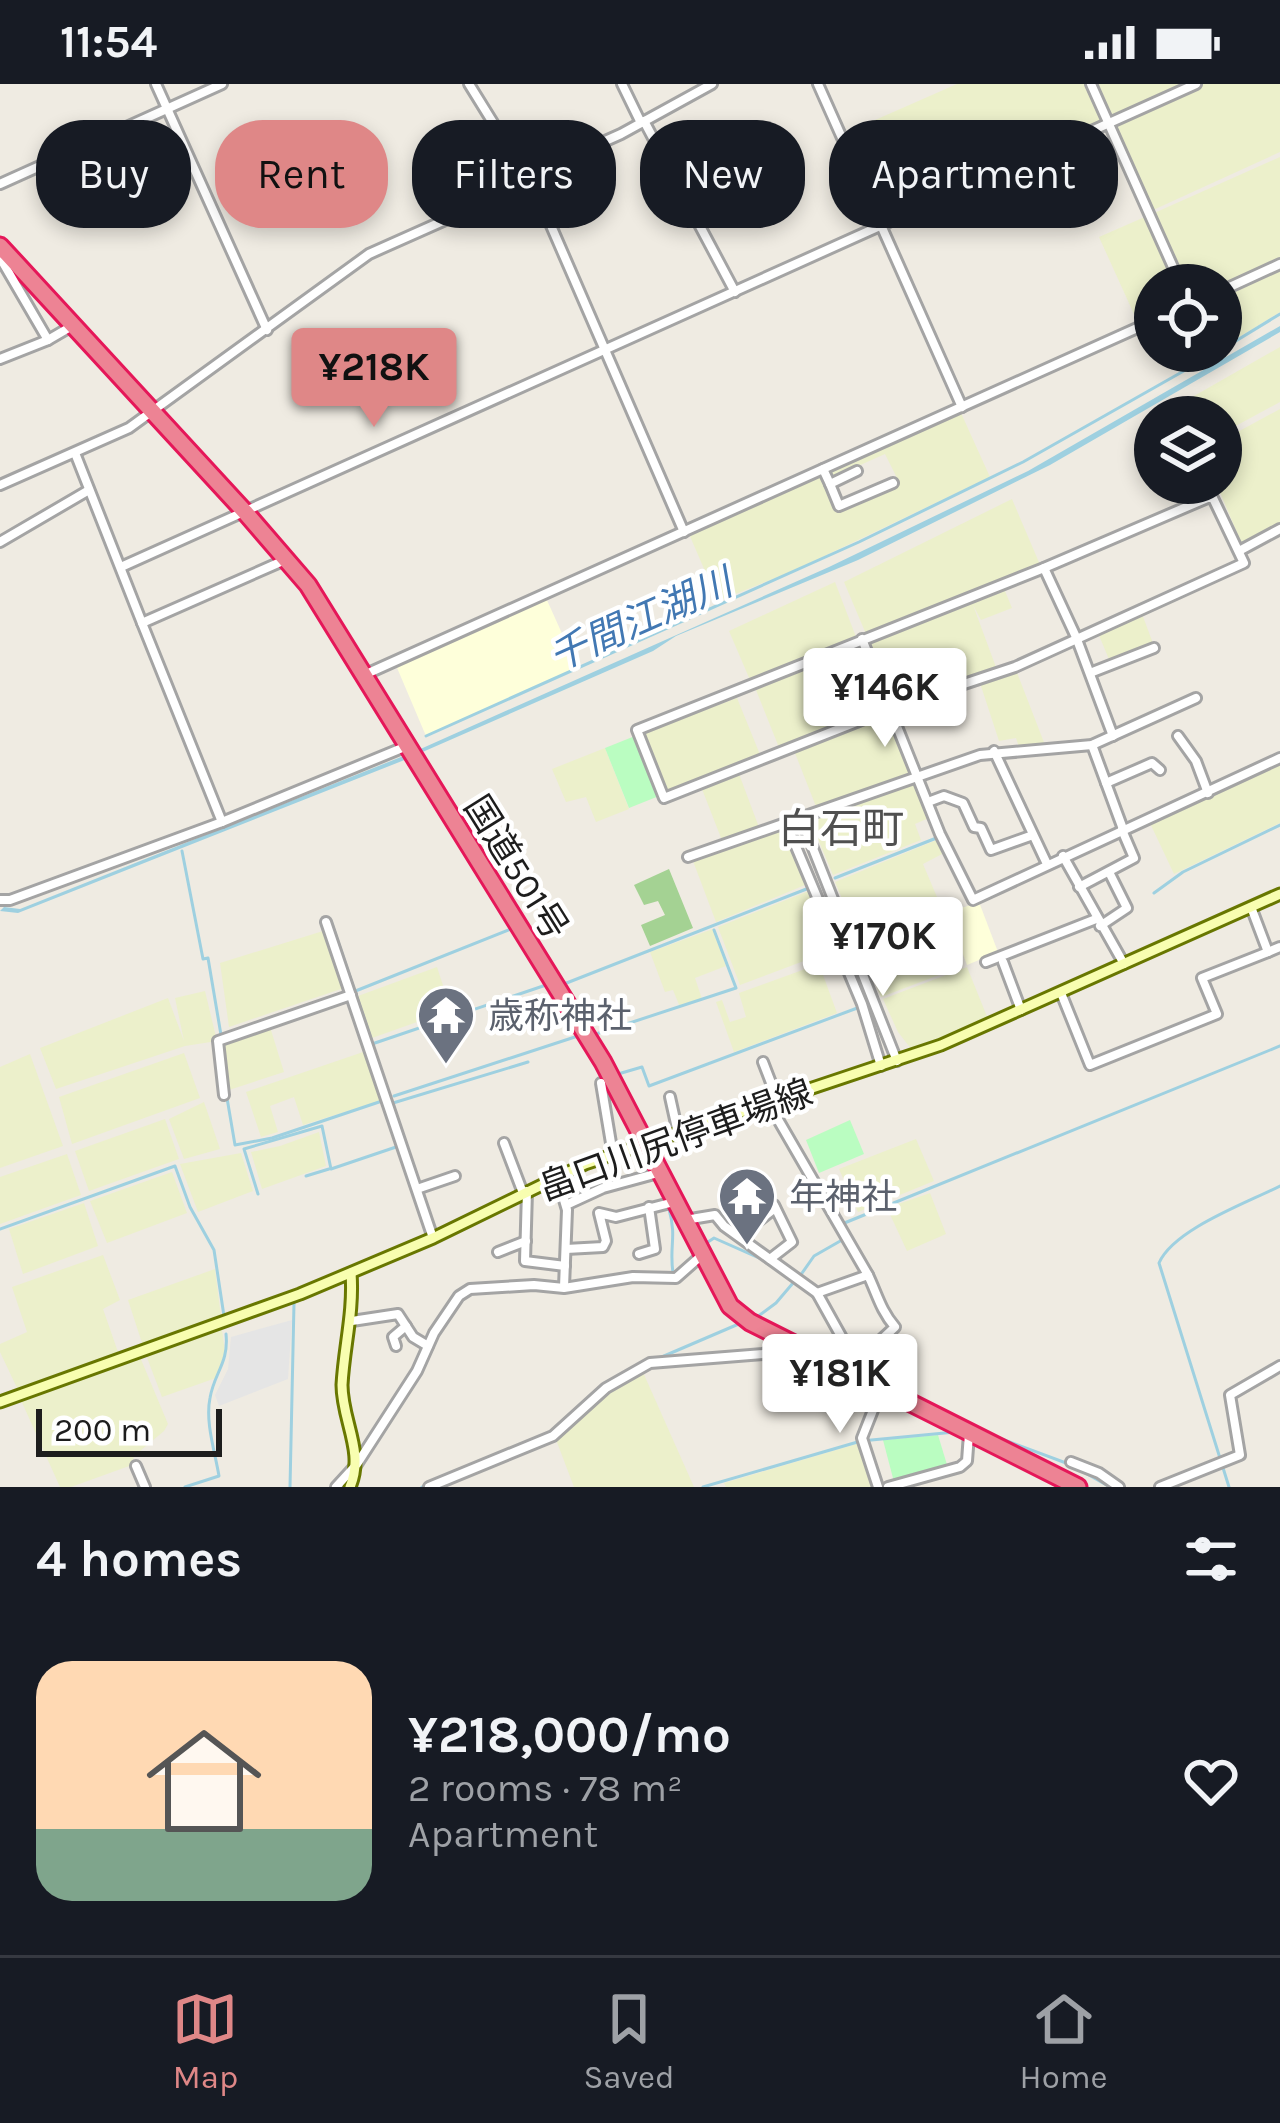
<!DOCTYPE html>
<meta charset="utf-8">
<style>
:root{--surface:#171b24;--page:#242831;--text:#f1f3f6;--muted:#9ea1a6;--line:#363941;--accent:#df8787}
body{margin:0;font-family:Karla,"Noto Sans JP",sans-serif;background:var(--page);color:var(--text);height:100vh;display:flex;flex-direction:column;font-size:45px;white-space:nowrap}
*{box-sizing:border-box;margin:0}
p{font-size:39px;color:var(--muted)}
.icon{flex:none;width:66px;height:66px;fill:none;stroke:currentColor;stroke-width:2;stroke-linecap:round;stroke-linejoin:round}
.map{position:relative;height:1403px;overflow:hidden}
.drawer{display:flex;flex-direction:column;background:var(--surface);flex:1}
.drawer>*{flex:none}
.top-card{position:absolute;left:36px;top:36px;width:1209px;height:108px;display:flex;gap:24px}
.tools{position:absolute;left:1134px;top:180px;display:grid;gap:24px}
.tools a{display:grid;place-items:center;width:108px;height:108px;border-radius:50%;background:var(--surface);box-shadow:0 6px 18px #0003;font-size:60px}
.scale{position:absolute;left:36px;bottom:30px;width:186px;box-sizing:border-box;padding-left:12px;border:6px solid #1d1d1d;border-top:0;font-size:33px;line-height:42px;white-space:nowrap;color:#1d1d1d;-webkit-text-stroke:9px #fff;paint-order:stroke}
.price{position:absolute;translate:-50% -102px;padding:0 27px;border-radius:12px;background:#fff;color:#222;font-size:39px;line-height:78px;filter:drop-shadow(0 3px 6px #0008)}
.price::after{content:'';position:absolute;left:50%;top:72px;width:36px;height:27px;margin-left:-18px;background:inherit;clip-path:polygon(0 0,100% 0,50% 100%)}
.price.current{background:var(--accent);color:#111}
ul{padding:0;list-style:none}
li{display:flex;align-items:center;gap:36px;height:300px;padding:0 36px}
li+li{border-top:3px solid var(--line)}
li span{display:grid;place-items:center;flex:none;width:336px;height:240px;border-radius:36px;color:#555}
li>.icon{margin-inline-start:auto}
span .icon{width:144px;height:144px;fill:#fffc;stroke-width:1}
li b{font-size:51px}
h2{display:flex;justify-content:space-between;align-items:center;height:144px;padding:0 36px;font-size:51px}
.chip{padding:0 42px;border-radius:48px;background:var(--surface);box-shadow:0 6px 18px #0003;font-size:42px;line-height:108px}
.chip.current{background:var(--accent);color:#111}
.status{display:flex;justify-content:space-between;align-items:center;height:84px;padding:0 60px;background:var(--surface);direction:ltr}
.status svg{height:33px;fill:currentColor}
.dock{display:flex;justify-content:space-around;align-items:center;height:168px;border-top:3px solid var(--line);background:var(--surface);font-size:33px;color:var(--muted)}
.dock a{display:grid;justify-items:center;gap:6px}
.dock .current{color:var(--accent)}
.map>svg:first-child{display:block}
.education{fill:#feffda}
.farmland{fill:#ecf0cb}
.forest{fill:#a4d293}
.park{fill:#bafdc1}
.parking{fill:#e5e5e5}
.water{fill:#9ed0e0}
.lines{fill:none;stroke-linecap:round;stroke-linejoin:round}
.stream{stroke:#9ed0e0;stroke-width:3}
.street-casing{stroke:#a4a4a4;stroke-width:14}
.secondary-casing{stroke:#687700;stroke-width:15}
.highway-casing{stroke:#e51759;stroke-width:21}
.street{stroke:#fff;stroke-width:8}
.secondary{stroke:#f8feb0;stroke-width:9}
.highway{stroke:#ed8394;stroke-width:15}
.labels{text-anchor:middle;stroke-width:9;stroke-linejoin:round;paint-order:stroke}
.street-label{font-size:36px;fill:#1d1d1d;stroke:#fff}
.worship-label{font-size:36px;fill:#5b616d;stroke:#fff;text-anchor:start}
.water-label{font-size:39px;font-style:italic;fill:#4278b3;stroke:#fff}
.quarter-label{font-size:42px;fill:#505050;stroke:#fff}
</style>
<div class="status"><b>11:54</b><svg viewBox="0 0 49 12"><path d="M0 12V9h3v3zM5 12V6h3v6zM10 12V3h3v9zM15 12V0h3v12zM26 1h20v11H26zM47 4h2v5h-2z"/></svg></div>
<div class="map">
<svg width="1280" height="1403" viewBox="0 0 1280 1403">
<rect width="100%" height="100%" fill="#efebe2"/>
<g class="education">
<path d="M546 514 578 585 426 652 395 579Z"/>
<path d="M979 818 998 868 967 881 947 829Z"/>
</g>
<g class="farmland">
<path d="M957 0H1088L1105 38 881 142 841 51Z"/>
<path d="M1094 0H1189L1110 36Z"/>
<path d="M1203 0H1280V68L1151 127 1112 41Z"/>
<path d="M1280 73V175L1221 201H1184L1152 130Z"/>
<path d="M1147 132 1178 201H1155V231L1138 239 1099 153Z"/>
<path d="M1280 183V228L1221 264V210Z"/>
<path d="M1280 263V318L1221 350V333H1186L1180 320Z"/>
<path d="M1280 325V442L1248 460 1241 458 1216 399H1221V357Z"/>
<path d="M961 329 990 393 795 486 718 517 689 450 820 390 838 426 899 398 885 370 831 394 829 387Z"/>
<path d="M1012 415 1041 483 866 550 844 498Z"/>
<path d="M835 498 856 553 750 596 729 547Z"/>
<path d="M1005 507 1012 524 981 536 973 521 997 586 894 622 871 559Z"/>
<path d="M1142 530 1154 562 1111 580 1098 549Z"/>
<path d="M862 561 888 623 780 666 756 606Z"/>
<path d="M1016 586 1045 661 1019 663 1016 654 999 657 980 599Z"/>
<path d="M737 614 761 673 667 710 643 649Z"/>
<path d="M891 629 915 691 817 725 795 669Z"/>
<path d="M605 664 629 725 596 738 586 713 566 718 552 685Z"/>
<path d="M1280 678V739L1174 790 1149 737Z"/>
<path d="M739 690 760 746 723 759 702 705Z"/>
<path d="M919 699 931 733 915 740 921 756 833 791 810 736Z"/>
<path d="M784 746 805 801 716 838 693 777Z"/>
<path d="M939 755 946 768 923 780 942 825 859 855 835 798Z"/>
<path d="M809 807 833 866 740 901 718 843Z"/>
<path d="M927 837 947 888 881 913 861 863Z"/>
<path d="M713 845 726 882 695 894 702 915 680 923 673 906 665 908 650 868Z"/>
<path d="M323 847 344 904 229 943 220 879Z"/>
<path d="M819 880 837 929 734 968 716 918 722 916 730 938 746 933 739 909Z"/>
<path d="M437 883 451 926 372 954 358 912Z"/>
<path d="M967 883 988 935 912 966 898 948 883 915Z"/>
<path d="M205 907 217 957 185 962 56 1005 40 964 168 914 184 957 175 914Z"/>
<path d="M270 943 284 988 229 1006 224 957Z"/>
<path d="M369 966 386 1015 303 1041 294 1013 270 1022 278 1048 261 1053 246 1008Z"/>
<path d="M184 969 200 1014 72 1060 59 1013Z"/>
<path d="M30 970 63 1062 0 1084V983Z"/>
<path d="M204 1018 220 1065 184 1075 169 1035Z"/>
<path d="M165 1035 179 1075 89 1107 75 1067Z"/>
<path d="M319 1048 326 1082 262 1105 251 1068 280 1062Z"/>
<path d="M916 1055 934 1097 858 1128 839 1085Z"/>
<path d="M241 1069 253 1107 198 1128 180 1080Z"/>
<path d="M67 1070 81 1111 0 1140V1093Z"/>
<path d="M172 1088 187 1129 107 1159 90 1117Z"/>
<path d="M930 1109 946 1150 907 1167 887 1124Z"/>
<path d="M84 1119 98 1162 23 1190 9 1145Z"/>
<path d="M103 1171 120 1216 103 1225 118 1268 18 1306 0 1268V1260L27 1248 12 1203Z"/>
<path d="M215 1185 221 1233 143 1262 128 1216Z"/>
<path d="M222 1246 225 1268 216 1294 162 1313 146 1271Z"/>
<path d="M140 1273 168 1340 164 1347 134 1372 132 1381 71 1403H60L20 1314Z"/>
<path d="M642 1286 694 1403H574L555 1353 607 1306Z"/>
<path d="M860 1359 873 1403H726L724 1399Z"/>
</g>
<path class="forest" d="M669 785 693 844 650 862 641 841 665 831 658 817 644 821 634 801Z"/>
<g class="park">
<path d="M635 652 659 712 629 724 605 664Z"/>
<path d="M850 1036 864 1070 819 1089 806 1056Z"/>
<path d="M938 1351 948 1384 894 1398 883 1356Z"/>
</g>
<path class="parking" d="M292 1236 288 1295 219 1322 215 1311 228 1285 231 1253Z"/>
<path class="water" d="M1280 242V248L1050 381 858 476 676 552 653 567 402 677 18 829 0 827 4 823 20 825 416 667 829 483 1028 387Z"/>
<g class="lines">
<g class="stream">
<path d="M1221 266 1280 230"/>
<path d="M426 652 859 458 1023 378 1219 267"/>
<path d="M182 767 203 875 208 874 221 951"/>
<path d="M835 794 939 753"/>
<path d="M1154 809 1183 788 1280 741"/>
<path d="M331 837 371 955"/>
<path d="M564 900 809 804"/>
<path d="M353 908 511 845"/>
<path d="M593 951 736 904 714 846"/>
<path d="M618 990 642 983 649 1002 868 920"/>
<path d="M394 1012 578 952"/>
<path d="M390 1013 372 960 549 900"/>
<path d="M227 1014 235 1061 272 1054 385 1016"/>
<path d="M393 1019 528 978"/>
<path d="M306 1092 329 1085"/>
<path d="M258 1110 244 1065 322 1042 331 1085 399 1062"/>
<path d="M669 1125C677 1154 669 1162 673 1189"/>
<path d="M842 1140 1280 962"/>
<path d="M0 1145 175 1082 190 1123 214 1166 224 1232"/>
<path d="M705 1160 714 1154 766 1177"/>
<path d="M800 1192 814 1172 842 1156"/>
<path d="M818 1219 828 1237"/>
<path d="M757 1233 776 1219 793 1199"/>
<path d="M657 1275 741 1239"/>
<path d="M620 1292 643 1280"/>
<path d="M550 1349 606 1300"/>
<path d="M986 1349 1066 1379"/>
<path d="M1075 1383 1110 1403"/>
<path d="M185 1403 219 1392C215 1368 205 1338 210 1314 214 1289 229 1279 226 1250"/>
<path d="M290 1403 294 1219"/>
<path d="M422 1403 448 1391"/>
<path d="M703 1403 861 1357 955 1348"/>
<path d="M1229 1403 1159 1179C1174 1145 1247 1119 1280 1102"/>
</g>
<defs>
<g id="street">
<path d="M156 0 267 246"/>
<path d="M469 0 526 92"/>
<path d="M622 0 641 39"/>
<path d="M818 0 962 323"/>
<path d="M1091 0 1181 201"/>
<path d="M644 37 735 208"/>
<path d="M529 91 684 448"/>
<path d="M0 100 222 0"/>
<path d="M9 172 2 177 48 256"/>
<path d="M1221 207 1280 180"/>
<path d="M0 275 48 256 72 242"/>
<path d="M75 369 142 539"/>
<path d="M823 385 830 400 857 387"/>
<path d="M830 400 839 422 893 399"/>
<path d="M0 401 129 344 369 170 497 113 529 91 621 50 712 0"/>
<path d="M1212 412 1244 479 1015 583 892 624 664 714 637 646 1044 484Z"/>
<path d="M0 458 89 406"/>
<path d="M1239 467 1280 445"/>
<path d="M121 483 1196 0"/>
<path d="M1044 484 1076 553 1113 652"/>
<path d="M862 555 940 750 973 816 1280 674"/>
<path d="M1090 589 1154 564"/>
<path d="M364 591 1155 236"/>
<path d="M1178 652 1196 677 1208 709"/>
<path d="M1092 661 1123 745"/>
<path d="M994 667 1047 780"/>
<path d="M1106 699 1152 679 1160 686"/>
<path d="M928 718 944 712 963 719 974 743 981 744 991 766 1033 751"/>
<path d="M801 734 897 977"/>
<path d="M222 738 142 539 285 476"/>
<path d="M786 739 862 920 881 982"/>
<path d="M1063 772 1124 880"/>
<path d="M688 773 980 671 1092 661 1196 614"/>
<path d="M1079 803 1134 774 1122 746"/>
<path d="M0 816H10L222 738 407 662"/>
<path d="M1251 823 1268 868 1280 863"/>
<path d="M326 838 433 1154"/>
<path d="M1100 842 1127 824 1109 788"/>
<path d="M986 878 1096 835"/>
<path d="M1003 878 1021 926"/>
<path d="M1061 909 1090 981 1217 930 1202 894 1268 868"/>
<path d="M763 978 778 1017"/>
<path d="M601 999 613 1071"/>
<path d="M224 1011 218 957 351 911"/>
<path d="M670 1013 678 1049"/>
<path d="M769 1020 868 1191C877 1210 881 1227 895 1243L856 1279 861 1292"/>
<path d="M504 1059 523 1109"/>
<path d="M557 1092 567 1126 564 1203"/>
<path d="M417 1105 455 1092"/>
<path d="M527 1107 525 1177 565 1182"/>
<path d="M566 1121 603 1104 658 1089"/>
<path d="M685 1136 715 1131 724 1142 817 1209 868 1191"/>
<path d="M739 1152 775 1124"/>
<path d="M566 1165 603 1163 606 1157 599 1129 616 1133 674 1118"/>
<path d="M498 1168 526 1157"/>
<path d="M639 1170 655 1165 649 1123"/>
<path d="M770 1175 792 1158 774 1121"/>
<path d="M817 1209 856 1279"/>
<path d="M352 1237 398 1230 413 1253 428 1262"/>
<path d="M396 1262 393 1253 406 1242"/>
<path d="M1071 1378 1099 1389 1119 1403"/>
<path d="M136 1382 145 1403"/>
<path d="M336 1403 357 1380 417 1287 434 1249 459 1212 470 1205 534 1201 564 1204 633 1193 676 1194 702 1171"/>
<path d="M429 1403 553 1352 606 1304 650 1279 763 1270 790 1259"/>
<path d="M878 1403 862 1354 881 1306"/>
<path d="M888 1403 960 1383 967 1377 969 1350"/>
<path d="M1160 1403 1240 1371 1230 1311 1280 1282"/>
</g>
<g id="secondary">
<path d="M0 1318 300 1210 433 1154 585 1080 941 961 1280 810"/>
<path d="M350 1403C365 1368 342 1337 342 1301 344 1263 354 1228 351 1189"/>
</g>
<path id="highway" d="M0 162 245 428 308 501 603 978 730 1222 750 1238 1078 1403"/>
</defs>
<use href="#street" class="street-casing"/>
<use href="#secondary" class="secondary-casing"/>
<use href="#highway" class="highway-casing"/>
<use href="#street" class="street"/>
<use href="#secondary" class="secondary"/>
<use href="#highway" class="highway"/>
</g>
<defs>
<symbol id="temple-pin" viewBox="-11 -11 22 30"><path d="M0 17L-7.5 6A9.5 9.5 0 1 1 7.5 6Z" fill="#6b7280" stroke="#fff"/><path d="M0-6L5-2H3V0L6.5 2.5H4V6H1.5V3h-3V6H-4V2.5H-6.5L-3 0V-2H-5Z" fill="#fff"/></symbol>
</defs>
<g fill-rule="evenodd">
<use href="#temple-pin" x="413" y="898" width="66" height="90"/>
<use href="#temple-pin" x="714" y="1079" width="66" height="90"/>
</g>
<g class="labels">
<g class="street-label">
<text transform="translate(517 783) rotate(58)" y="13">国道501号</text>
<text transform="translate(675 1055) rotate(-20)" y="13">畠口川尻停車場線</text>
</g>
<g class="worship-label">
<text x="488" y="944">歳称神社</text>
<text x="789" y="1125">年神社</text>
</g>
<g class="water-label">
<text transform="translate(640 535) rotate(-24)" y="14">千間江湖川</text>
</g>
<g class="quarter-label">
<text x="841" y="759">白石町</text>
</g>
</g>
</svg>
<div class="tools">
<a><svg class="icon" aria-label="locate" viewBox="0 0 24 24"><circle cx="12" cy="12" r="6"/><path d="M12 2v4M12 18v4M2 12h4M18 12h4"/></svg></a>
<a><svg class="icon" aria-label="layers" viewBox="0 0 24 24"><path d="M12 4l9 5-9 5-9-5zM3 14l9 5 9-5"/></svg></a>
</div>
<div class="scale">200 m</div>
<b class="price current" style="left:374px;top:346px">¥218K</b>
<b class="price" style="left:885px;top:666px">¥146K</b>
<b class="price" style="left:883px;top:915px">¥170K</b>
<b class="price" style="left:840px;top:1352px">¥181K</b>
<div class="top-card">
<a class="chip">Buy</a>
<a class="chip current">Rent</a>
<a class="chip">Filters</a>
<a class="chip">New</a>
<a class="chip">Apartment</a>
</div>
</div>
<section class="drawer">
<h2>4 homes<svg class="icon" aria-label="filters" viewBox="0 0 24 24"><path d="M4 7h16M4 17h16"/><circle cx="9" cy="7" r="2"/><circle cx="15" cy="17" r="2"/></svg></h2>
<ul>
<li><span style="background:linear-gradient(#ffd9b3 70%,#7fa58c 0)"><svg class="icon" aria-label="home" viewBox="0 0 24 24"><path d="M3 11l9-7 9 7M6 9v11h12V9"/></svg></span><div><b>¥218,000/mo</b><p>2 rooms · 78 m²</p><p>Apartment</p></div><svg class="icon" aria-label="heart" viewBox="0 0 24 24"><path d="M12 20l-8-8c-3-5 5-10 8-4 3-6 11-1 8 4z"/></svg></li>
</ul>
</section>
<nav class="dock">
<a class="current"><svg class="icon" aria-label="map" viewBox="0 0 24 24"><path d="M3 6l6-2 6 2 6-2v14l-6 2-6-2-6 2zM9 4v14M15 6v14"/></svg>Map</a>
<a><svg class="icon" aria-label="saved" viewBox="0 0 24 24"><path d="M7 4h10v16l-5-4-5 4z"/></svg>Saved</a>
<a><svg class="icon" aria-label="home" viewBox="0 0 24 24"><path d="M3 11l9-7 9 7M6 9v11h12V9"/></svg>Home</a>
</nav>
